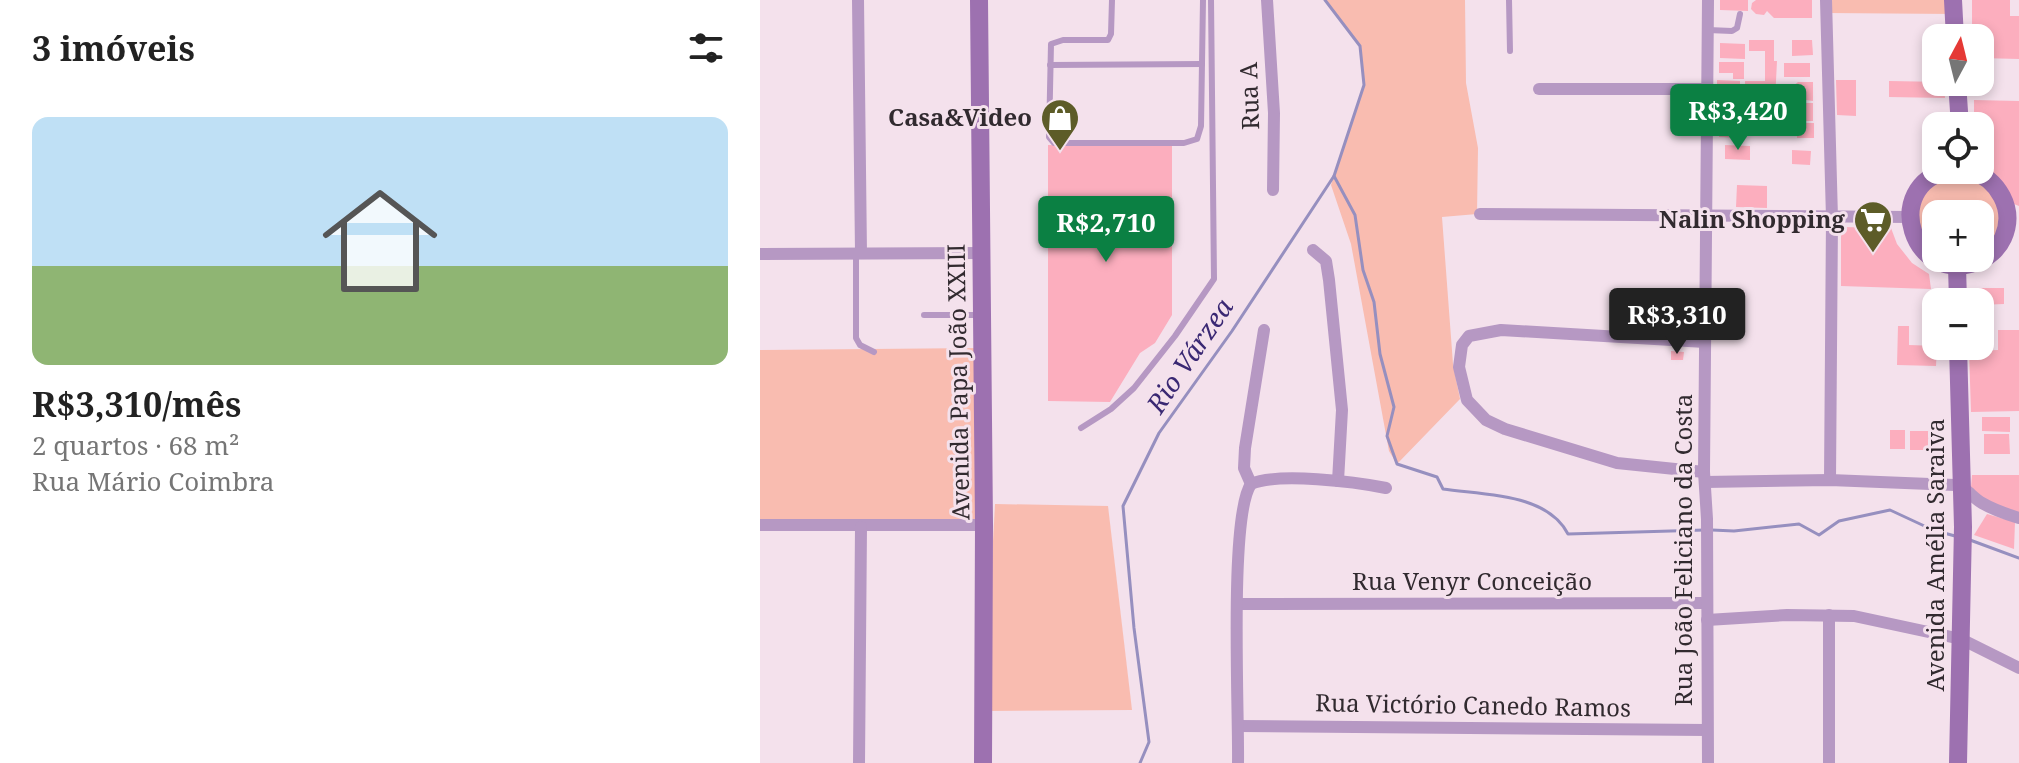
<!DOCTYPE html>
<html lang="pt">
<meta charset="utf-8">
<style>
:root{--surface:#fff;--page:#f2f2f2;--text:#222;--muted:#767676;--line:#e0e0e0;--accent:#0b8043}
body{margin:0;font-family:"Noto Serif",serif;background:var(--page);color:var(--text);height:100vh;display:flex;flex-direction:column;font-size:30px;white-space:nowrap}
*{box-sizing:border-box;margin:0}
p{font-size:26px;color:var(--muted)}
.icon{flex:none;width:44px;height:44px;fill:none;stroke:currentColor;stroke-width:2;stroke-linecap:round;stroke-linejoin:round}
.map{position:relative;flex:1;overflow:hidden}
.panel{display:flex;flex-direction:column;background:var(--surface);width:760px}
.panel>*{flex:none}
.needle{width:52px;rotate:7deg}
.fabs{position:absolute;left:1162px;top:24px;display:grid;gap:16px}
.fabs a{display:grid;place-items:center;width:72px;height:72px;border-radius:16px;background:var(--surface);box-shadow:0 4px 12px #0003;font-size:40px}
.price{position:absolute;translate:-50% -68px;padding:0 18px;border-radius:8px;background:var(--accent);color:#fff;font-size:26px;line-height:52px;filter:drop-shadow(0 2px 4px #0008)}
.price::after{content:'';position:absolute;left:50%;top:48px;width:24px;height:18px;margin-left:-12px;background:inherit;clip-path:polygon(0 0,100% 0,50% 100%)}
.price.active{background:#222;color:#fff}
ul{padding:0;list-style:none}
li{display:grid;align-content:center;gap:16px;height:424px;padding:0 32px}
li+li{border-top:2px solid var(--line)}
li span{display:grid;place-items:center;height:248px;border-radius:16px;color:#555}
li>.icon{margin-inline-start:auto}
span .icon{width:144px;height:144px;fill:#fffc;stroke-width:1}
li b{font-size:34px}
h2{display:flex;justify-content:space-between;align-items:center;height:96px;padding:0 32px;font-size:34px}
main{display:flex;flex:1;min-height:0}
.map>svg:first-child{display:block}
.green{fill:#f9bcb0;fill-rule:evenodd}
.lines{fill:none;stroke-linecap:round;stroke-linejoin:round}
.stream{stroke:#968fbf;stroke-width:3}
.building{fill:#fcaebe}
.lane{stroke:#b698c3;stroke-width:6}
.street{stroke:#b698c3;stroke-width:12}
.secondary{stroke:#9d71b0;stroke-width:18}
.labels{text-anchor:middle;stroke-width:6;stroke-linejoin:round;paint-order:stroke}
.street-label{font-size:24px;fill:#312a2f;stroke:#f4e1ec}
.poi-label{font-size:24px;font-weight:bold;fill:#312a2f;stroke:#f4e1ec;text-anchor:end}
.water-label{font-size:26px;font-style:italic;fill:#3a2873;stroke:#f4e1ec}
</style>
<main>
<section class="panel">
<h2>3 imóveis<svg class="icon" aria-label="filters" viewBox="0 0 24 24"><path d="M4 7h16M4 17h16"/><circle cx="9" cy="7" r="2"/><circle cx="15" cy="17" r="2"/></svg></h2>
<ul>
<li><span style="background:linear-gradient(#bfe0f5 60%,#8fb573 0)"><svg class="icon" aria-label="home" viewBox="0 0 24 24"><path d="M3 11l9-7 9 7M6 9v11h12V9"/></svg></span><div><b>R$3,310/mês</b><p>2 quartos · 68 m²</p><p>Rua Mário Coimbra</p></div></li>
</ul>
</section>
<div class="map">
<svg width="1259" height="763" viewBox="0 0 1259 763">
<rect width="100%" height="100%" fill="#f4e1ec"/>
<g class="green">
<path d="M565 0H705L706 83 718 148 717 214 682 217 693 364 700 399 637 464 629 451 591 244 571 185 604 85 600 46Z"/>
<path d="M1066 0H1193L1194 14 1066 13Z"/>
<path d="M1196 171C1255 173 1259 252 1208 264 1148 276 1126 184 1196 171ZM1176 214H1220V258H1176Z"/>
<path d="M219 348 224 525 0 526V350Z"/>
<path d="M235 504 348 506 372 710 224 711Z"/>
</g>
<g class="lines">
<g class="stream">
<path d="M574 176 595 215 603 270 614 302 620 354 634 407 627 436 637 464 677 477 683 489C724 495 787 493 808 534L945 530"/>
<path d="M952 530 974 531 1039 524 1059 535 1079 521 1130 510 1173 530 1195 536"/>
<path d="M1210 540 1259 558"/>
<path d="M380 763 389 742 374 628 363 506 399 433 472 331 574 176 604 85 600 46 565 0"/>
</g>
</g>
<g class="building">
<path d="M960 0H988V11L960 10Z"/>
<path d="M996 0H1052V18H1014L1007 11 1004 15 996 14 991 9 992 3Z"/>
<path d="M1212 0H1250V16H1259V59L1220 58V38H1212Z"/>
<path d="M989 40H1014V61H1017L1015 101 985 100V81H1005V51H989Z"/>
<path d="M1032 40H1052L1053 55 1032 56Z"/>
<path d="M960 43 985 44V59L960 58Z"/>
<path d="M959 62H984V79H973V73H959Z"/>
<rect x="1024" y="63" width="26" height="14"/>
<path d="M957 80 980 81V100L957 99Z"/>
<path d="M1076 80H1096V116L1077 115Z"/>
<path d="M1129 81 1184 82 1185 98 1129 97Z"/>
<path d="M1038 82H1053V101L1031 98V88Z"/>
<path d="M1214 100 1259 101V206L1254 204 1230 170 1225 154 1220 148V126H1214Z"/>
<rect x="1034" y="103" width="19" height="18"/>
<path d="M958 105 994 106 993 121 958 120Z"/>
<path d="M959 121 983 122 982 138 959 137Z"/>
<path d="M1019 122 1032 123 1031 135 1019 132Z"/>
<rect x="1037" y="123" width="17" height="15"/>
<path d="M288 145 412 146V315L395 343 380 353 350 402 288 401Z"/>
<path d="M965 145 990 146V160L965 159Z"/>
<path d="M1032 150 1051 151 1050 165 1032 164Z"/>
<path d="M977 185 1007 186V208L976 207Z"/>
<path d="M1081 227 1131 228 1137 244 1152 263 1169 274 1171 289 1081 286Z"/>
<path d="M1219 288H1244V304L1220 305Z"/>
<path d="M1138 326H1149V345L1177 346 1176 366 1137 365Z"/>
<path d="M1238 330H1259V411L1211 412 1209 351 1238 350Z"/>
<path d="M911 351 924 352 923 360H911Z"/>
<path d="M1222 417H1250V432L1222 431Z"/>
<rect x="1130" y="430" width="15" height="19"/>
<path d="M1150 431H1174L1173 450H1150Z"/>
<path d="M1224 434H1249L1250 454H1224Z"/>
<path d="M1212 475H1259V513L1222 499 1211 487Z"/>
<path d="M1227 514 1255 522 1254 549 1214 535Z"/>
</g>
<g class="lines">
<g class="lane">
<path d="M352 0 351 34 348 40H303L291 44 289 137 294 143H424L437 139 441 126 443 0"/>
<path d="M749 0 750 51"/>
<path d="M948 30 972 31 977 28 980 14"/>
<path d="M290 65 442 64"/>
<path d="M96 253V338L100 345 114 352"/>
<path d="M164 315H220"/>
<path d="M321 428 351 409 374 388 415 336 454 279 451 0"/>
</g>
<g class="street">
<path d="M98 0 101 253"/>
<path d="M507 0 514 113 513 190"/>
<path d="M1066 0 1072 218 1070 480"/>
<path d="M779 89H946"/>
<path d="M720 214 1150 217"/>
<path d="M553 250 566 261 569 280 582 410 578 481"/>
<path d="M0 254 221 253"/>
<path d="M944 472 857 463 745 429 726 420 707 400 699 367 702 345 709 336 741 330 945 342"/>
<path d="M945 482 1070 480 1195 485C1206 487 1212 497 1222 503 1234 510 1246 514 1259 518"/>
<path d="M491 484 484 468 485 448 504 330"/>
<path d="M0 525H224"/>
<path d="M478 604 947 603"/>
<path d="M1069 615V763"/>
<path d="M947 620 1027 615 1094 616 1201 639 1259 668"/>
<path d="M479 726 947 730"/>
<path d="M99 763 101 527"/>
<path d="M478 763C479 713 469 516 491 484 518 472 596 482 626 488"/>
<path d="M948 763 947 519 944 472 948 0"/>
</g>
<g class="secondary">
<path d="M219 0 224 525 223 763"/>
<path d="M1193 0 1195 38"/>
<path d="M1197 82 1200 126"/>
<path d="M1189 170C1120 186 1153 286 1216 262 1228 258 1238 249 1243 238 1256 209 1238 179 1210 170"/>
<path d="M1197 266 1198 302"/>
<path d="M1198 346 1203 527 1198 763"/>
</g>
</g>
<defs>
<symbol id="shop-pin" viewBox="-11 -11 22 30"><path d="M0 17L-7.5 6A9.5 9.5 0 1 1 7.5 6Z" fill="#5d5c28" stroke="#f4e1ec"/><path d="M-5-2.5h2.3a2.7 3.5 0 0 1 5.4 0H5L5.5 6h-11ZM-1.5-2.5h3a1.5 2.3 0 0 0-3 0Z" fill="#fff"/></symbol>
<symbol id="supermarket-pin" viewBox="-11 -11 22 30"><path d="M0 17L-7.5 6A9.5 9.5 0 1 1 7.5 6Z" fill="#5d5c28" stroke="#f4e1ec"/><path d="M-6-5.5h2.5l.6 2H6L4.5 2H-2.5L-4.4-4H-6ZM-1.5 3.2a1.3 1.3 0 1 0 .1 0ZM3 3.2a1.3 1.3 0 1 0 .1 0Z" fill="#fff"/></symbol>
</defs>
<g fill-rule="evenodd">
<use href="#shop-pin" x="278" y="96" width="44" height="60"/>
<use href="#supermarket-pin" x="1091" y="198" width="44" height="60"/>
</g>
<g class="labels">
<g class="street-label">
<text transform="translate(490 96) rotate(-92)" y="8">Rua A</text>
<text transform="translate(199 382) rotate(-91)" y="8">Avenida Papa João XXIII</text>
<text transform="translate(924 550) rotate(-90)" y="8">Rua João Feliciano da Costa</text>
<text transform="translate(1176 555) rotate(-90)" y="8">Avenida Amélia Saraiva</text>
<text x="712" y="590">Rua Venyr Conceição</text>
<text transform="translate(713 706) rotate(1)" y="8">Rua Victório Canedo Ramos</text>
</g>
<g class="poi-label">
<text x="272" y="126">Casa&amp;Video</text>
<text x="1085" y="228">Nalin Shopping</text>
</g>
<g class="water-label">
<text transform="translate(430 356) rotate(-56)" y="9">Rio Várzea</text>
</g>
</g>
</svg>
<div class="fabs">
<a><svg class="needle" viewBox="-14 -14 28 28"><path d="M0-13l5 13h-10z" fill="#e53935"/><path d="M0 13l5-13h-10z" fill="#767676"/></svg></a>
<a><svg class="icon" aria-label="locate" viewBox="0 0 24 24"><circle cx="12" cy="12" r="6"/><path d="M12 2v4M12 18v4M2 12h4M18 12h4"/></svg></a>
<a>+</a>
<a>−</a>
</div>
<b class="price" style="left:978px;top:152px">R$3,420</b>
<b class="price" style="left:346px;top:264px">R$2,710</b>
<b class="price active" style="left:917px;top:356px">R$3,310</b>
</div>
</main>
